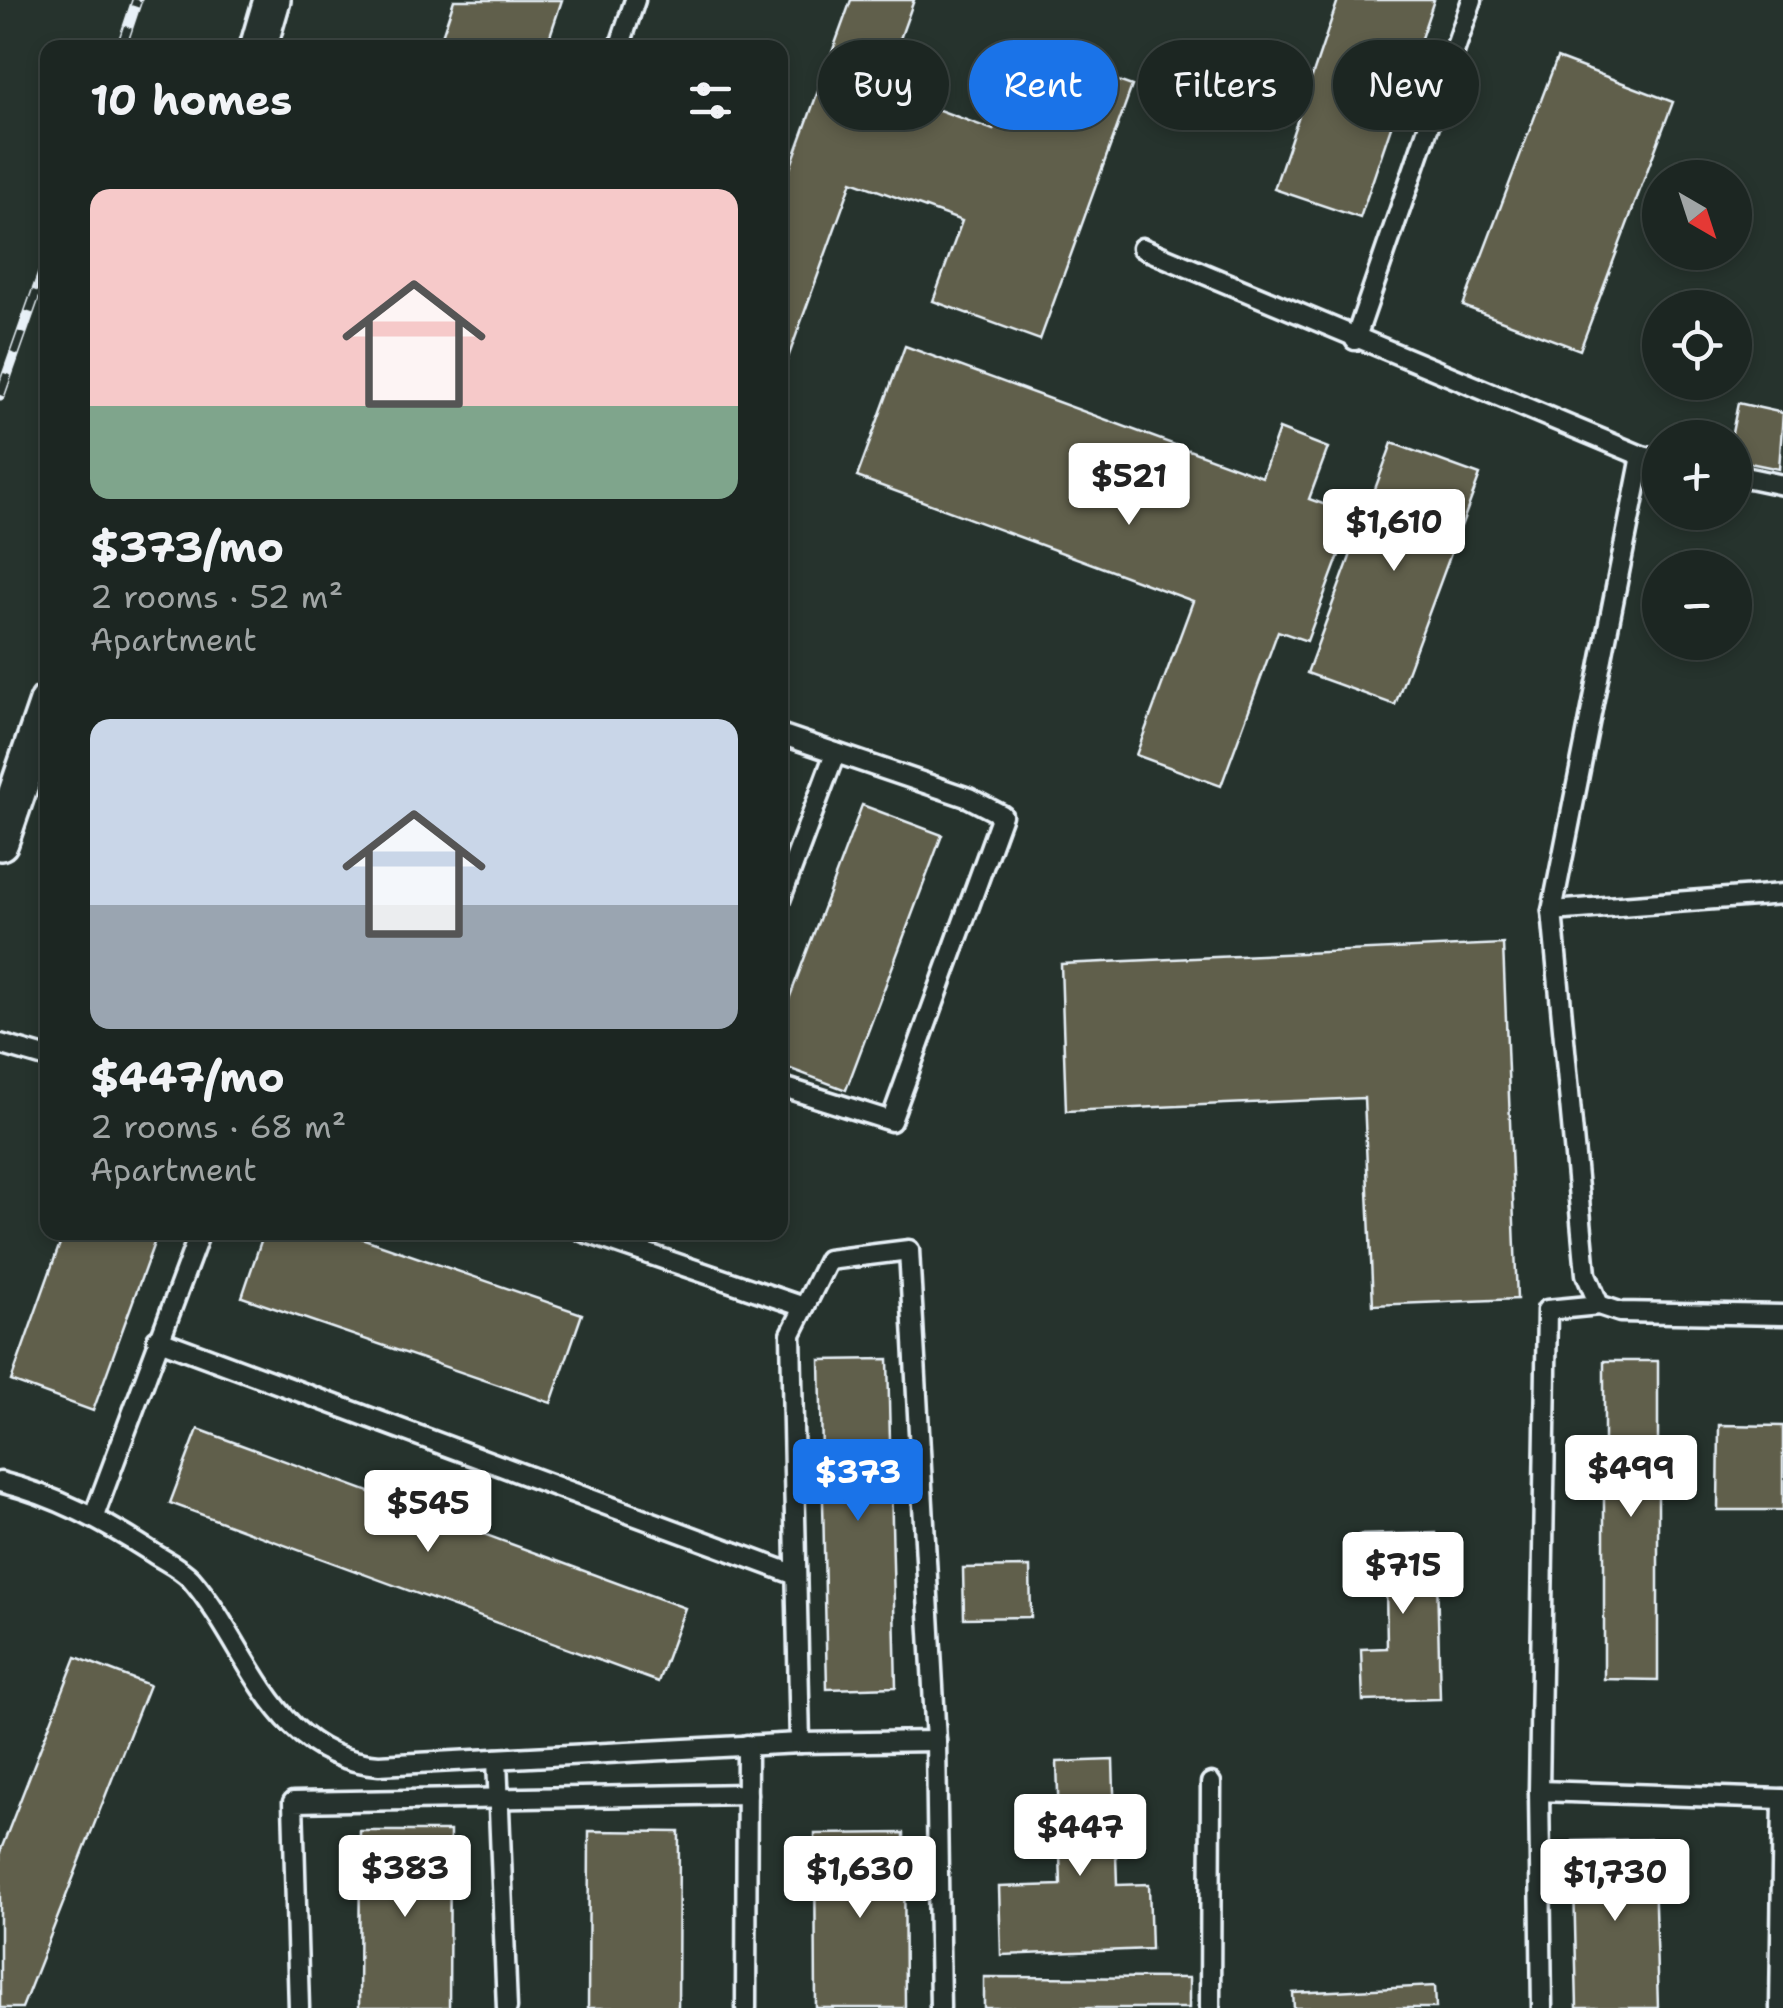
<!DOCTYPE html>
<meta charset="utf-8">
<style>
:root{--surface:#1c2622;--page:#29322f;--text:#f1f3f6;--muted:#a0a5a5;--line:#3a4340;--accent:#1a73e8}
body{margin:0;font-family:"Shantell Sans",sans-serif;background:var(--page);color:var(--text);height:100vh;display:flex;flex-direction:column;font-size:38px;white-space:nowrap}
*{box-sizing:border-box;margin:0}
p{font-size:32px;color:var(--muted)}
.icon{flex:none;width:55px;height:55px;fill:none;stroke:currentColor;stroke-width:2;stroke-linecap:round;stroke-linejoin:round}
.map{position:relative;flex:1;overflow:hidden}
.details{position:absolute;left:40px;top:40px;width:748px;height:1200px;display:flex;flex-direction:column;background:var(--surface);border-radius:20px;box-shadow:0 5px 15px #0003,0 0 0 2px var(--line)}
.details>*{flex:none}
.hud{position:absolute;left:818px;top:40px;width:815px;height:90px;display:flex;gap:20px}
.needle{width:65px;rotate:141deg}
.fabs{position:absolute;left:1642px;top:160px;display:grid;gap:20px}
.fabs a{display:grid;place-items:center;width:110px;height:110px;border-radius:50%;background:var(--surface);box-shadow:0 5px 15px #0003,0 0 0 2px var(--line);font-size:50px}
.price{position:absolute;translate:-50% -85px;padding:0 22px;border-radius:10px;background:#fff;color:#222;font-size:32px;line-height:65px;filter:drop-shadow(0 2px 5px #0008)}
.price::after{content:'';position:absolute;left:50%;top:60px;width:30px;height:22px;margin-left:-15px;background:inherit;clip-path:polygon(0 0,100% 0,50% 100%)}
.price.on{background:var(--accent);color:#fff}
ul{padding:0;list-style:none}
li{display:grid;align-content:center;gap:20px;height:530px;padding:0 50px}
li span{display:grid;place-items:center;height:310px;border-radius:20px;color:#555}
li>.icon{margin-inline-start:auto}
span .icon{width:180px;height:180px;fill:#fffc;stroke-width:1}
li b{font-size:42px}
h2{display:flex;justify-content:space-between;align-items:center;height:120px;padding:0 50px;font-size:42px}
.pill{padding:0 35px;border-radius:45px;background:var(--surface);box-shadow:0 5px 15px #0003,0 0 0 2px var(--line);font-size:35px;line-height:90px}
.pill.on{background:var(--accent);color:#fff}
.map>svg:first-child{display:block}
.building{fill:#615f4b;stroke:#e8f1f8;stroke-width:2.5}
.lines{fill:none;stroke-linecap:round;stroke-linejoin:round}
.service-casing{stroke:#e8f1f8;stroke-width:25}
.minor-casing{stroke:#e8f1f8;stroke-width:42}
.service{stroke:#26332d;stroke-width:18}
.minor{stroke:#26332d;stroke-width:35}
.rail-casing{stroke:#e8f1f8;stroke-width:11}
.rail{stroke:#26332d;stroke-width:8;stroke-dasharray:22;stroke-linecap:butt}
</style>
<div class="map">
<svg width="1783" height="2008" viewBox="0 0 1783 2008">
<rect width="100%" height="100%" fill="#26332d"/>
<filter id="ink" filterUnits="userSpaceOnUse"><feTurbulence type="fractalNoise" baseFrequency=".01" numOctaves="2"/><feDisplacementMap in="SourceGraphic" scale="20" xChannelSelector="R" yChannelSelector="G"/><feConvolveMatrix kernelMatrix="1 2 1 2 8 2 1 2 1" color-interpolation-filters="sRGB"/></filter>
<g filter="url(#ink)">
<g class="building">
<path d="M454 0H562L546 48H438Z"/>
<path d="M851 0H914L882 89 993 130 1024 47 1132 86 1040 340 933 301 962 221 852 181 780 380V196Z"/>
<path d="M1338 0H1434L1360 218 1274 189Z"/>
<path d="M1557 58 1673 102 1580 350 1463 306Z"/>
<path d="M905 346 1262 477 1279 429 1328 448 1309 499 1354 515 1307 641 1278 631 1221 786 1136 755 1193 601 857 477Z"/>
<path d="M1738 403 1783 413 1779 469 1735 460V438H1731Z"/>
<path d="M1392 443 1480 475 1395 705 1307 673Z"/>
<path d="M862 805 942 835 846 1090 780 1065V1023Z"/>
<path d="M1503 944 1517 1299 1373 1305 1364 1098 1066 1111 1061 964Z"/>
<path d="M64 1232H158L93 1411 11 1381Z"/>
<path d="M264 1232H344L582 1314 551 1403 242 1297Z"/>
<path d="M888 1359 896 1687 827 1689 820 1360Z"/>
<path d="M1604 1361H1658V1680L1604 1679Z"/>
<path d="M1719 1425 1783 1426V1510H1718Z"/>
<path d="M198 1429 685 1608 658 1682 170 1503Z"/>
<path d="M1436 1533 1440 1699 1363 1701 1361 1649 1387 1648 1386 1584H1360L1359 1535Z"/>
<path d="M1030 1567 1031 1617 964 1618 963 1568Z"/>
<path d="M76 1657 149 1685 22 2008H0V1852Z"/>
<path d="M1113 1760 1117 1885 1149 1884 1151 1949 1001 1955 999 1887 1061 1885 1057 1762Z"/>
<path d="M360 1831H450L449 2008H359Z"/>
<path d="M589 1831 679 1832 678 2008H588Z"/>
<path d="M904 1833 905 2008H816L815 1834Z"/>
<path d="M1653 1839 1658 2008H1577L1573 1841Z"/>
<path d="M984 1977 1189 1978V2008H984Z"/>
<path d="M1435 1986 1436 2008H1294L1293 1993Z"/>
</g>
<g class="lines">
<defs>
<g id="service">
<path d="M619 48 635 0"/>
<path d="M1142 248 1642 456"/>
<path d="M1355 340 1472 0"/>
<path d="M1735 475 1783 485"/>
<path d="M780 734 969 798 1002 815 891 1121 780 1086"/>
<path d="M780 900 835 753"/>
<path d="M1552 911 1783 894"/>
<path d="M0 1044 48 1058"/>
<path d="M584 1232 804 1307"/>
<path d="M1599 1305 1586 1274 1552 911 1642 456 1660 460"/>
<path d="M157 1339 796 1575"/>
<path d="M0 1482C56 1496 105 1522 153 1553 165 1561 181 1568 191 1579 251 1648 271 1757 379 1765L800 1743 936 1741"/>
<path d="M94 1516 200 1232"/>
<path d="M800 1743 791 1334 828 1260 909 1250 936 1741 940 2008"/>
<path d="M497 1759 507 2008"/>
<path d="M1539 1791 1547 1310 1599 1305 1620 1312 1783 1315"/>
<path d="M299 2008 293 1802 747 1794"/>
<path d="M746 2008 747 1745"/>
<path d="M1210 2008 1211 1783"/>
<path d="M1542 2008 1539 1791 1782 1799"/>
<path d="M1780 2008 1783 1799"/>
</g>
<g id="minor">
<path d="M258 48 272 0"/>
<path d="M0 842 48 702"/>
</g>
</defs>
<use href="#service" class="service-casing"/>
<use href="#minor" class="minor-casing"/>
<use href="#service" class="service"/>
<use href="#minor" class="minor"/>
<defs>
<g id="rail">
<path d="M121 48 137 0"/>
<path d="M0 395 48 259"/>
</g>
</defs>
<use href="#rail" class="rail-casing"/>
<use href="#rail" class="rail"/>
</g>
</g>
</svg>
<div class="fabs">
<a><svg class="needle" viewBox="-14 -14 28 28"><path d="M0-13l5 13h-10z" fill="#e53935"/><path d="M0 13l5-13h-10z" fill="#a0a5a5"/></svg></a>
<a><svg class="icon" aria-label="locate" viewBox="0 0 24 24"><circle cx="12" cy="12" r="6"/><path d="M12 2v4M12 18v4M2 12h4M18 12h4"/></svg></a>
<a>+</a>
<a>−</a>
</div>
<b class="price" style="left:1129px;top:528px">$521</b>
<b class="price" style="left:1394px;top:574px">$1,610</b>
<b class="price" style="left:1631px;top:1520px">$499</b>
<b class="price on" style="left:858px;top:1524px">$373</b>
<b class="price" style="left:428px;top:1555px">$545</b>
<b class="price" style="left:1403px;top:1617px">$715</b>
<b class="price" style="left:1080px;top:1879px">$447</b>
<b class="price" style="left:405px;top:1920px">$383</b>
<b class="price" style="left:860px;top:1921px">$1,630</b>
<b class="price" style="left:1615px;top:1924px">$1,730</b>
<div class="hud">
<a class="pill">Buy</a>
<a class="pill on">Rent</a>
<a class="pill">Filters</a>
<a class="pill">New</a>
</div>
<section class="details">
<h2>10 homes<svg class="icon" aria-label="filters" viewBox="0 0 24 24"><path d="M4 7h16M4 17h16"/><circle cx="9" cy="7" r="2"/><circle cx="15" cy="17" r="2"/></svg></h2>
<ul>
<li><span style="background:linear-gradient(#f6c9c9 70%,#7fa58c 0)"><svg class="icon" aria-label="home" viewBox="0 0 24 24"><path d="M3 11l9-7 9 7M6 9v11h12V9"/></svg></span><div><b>$373/mo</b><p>2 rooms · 52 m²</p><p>Apartment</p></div></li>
<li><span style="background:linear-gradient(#c9d6e8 60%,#9aa5b1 0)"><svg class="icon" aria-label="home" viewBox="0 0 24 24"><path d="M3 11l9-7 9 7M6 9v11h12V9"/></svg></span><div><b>$447/mo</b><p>2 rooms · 68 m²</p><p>Apartment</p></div></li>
</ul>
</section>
</div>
